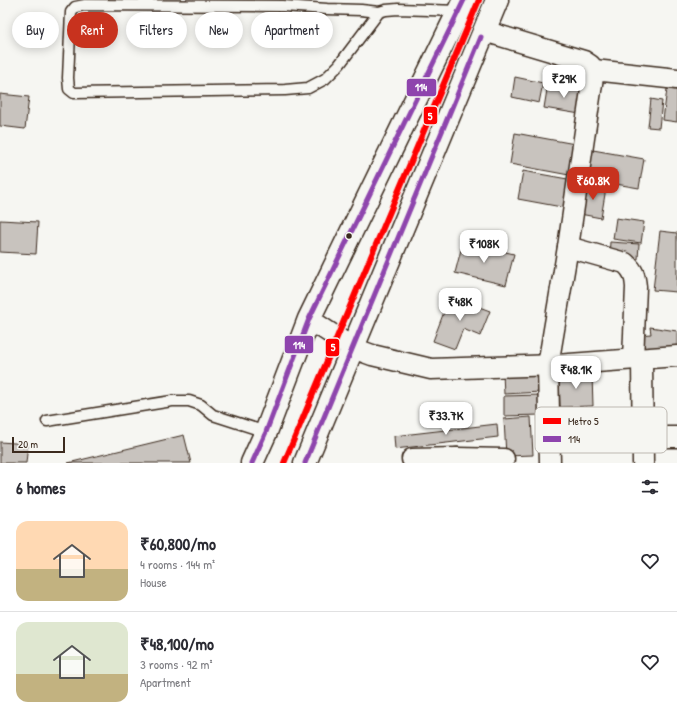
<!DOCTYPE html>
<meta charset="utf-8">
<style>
:root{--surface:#fff;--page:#f2f2f3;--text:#2b2b33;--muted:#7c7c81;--line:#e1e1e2;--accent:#c8321e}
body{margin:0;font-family:"Patrick Hand",sans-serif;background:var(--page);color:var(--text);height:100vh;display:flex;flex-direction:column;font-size:15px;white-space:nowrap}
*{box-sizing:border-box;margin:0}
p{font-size:13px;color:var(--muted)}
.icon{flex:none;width:22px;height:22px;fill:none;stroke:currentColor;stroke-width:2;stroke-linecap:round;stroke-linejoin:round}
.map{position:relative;height:463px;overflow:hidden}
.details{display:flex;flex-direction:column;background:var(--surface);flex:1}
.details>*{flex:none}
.guide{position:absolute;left:12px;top:12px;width:400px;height:36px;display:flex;gap:8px}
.scale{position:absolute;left:12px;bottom:10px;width:53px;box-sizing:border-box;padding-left:4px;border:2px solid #3b2a1e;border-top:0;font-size:11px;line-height:14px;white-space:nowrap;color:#3b2a1e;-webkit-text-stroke:3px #f6f6f2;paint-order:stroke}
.price{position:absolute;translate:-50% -34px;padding:0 9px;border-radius:8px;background:#fff;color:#222;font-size:13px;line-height:26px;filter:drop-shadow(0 1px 2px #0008)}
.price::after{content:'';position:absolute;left:50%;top:24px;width:12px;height:9px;margin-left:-6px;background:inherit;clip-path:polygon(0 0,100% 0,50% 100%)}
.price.current{background:var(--accent);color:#fff}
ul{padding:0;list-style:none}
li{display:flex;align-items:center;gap:12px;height:100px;padding:0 16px}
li+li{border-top:1px solid var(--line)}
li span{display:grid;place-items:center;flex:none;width:112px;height:80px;border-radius:12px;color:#555}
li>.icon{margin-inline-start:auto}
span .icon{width:48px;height:48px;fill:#fffc;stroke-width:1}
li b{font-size:17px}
h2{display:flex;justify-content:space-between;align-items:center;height:48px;padding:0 16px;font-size:17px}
.pill{padding:0 14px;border-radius:18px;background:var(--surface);box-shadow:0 2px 10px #0003;font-size:14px;line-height:36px}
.pill.current{background:var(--accent);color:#fff}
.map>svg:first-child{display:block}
.building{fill:#c8c3be;stroke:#3b2a1e}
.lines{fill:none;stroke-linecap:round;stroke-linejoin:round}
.lane-casing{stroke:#3b2a1e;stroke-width:13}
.street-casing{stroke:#3b2a1e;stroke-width:23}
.primary-casing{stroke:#3b2a1e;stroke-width:25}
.lane{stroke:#f6f6f2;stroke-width:10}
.street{stroke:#f6f6f2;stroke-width:20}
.primary{stroke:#f6f6f2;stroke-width:22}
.bus-1-casing{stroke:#f6f6f2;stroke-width:8}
.bus-1{stroke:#8e44ad;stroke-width:5}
.metro-1-casing{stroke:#f6f6f2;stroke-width:9}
.metro-1{stroke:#f00;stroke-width:6}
.bus-dot{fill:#3b2a1e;stroke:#f6f6f2;stroke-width:1.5}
.key{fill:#f6f6f2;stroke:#beb9b2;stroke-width:1}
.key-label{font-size:11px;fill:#3b2a1e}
.line-badge{stroke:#f6f6f2;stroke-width:1.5}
.badge-label{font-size:11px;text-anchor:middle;font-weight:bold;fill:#fff}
</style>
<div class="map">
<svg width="677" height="463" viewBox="0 0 677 463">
<rect width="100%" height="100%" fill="#f6f6f2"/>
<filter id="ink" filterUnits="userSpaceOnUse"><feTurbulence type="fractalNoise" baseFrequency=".025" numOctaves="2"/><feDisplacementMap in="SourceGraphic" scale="8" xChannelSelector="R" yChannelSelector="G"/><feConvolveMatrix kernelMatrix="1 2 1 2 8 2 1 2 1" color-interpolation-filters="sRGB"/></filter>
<g filter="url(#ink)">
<g class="building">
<path d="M515 77 543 83 539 103 512 97Z"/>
<path d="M548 84 584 90 580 114 544 108Z"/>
<path d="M667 89 677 90V122L663 120Z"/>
<path d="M0 94 29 97 25 129 0 126Z"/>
<path d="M651 99 662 101 659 128 648 127Z"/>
<path d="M515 133 575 144 569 175 510 164Z"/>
<path d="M593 150 644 159 639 188 587 179Z"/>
<path d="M523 171 573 180 567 208 518 199Z"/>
<path d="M585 185 606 188 601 218 580 214Z"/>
<path d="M616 218 644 222 641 243 613 239Z"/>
<path d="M0 220 38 222 36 254 0 252Z"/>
<path d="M660 231 677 233V292L653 290Z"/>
<path d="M463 242 514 254 506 285 455 273Z"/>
<path d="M610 242 639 244 638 259 609 257Z"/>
<path d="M450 296 490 311 480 336 463 329 455 349 433 341Z"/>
<path d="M650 327 677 331V353L639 355 638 335 651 334Z"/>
<path d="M540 372 541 392 504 394 503 374Z"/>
<path d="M592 374 593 406 560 407 559 375Z"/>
<path d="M540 395V415L504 416V396Z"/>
<path d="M531 417 533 455 506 456 504 419Z"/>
<path d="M497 424 498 437 395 449 394 436Z"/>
<path d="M184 435 191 463H68Z"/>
<path d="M0 442 28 444 26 463H0Z"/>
</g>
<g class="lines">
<defs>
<g id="lane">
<path d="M379 12 361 10 327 9 283 6 85 5 75 7 71 12 68 78 69 89 74 93 285 90 308 88 325 79 339 65 379 12 386 10 398 9 459 11"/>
<path d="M47 421 172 401H189L201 405 213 415 266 432"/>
</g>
<g id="street">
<path d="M484 31 584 61 590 65 594 70"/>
<path d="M568 247 625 263C634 271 635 276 636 287L633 359"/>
<path d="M309 319 353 348 372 355 431 369 556 365 677 356"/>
<path d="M642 359 643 463"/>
<path d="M642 437H677"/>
<path d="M412 459 457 458"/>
<path d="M457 463V458L504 459"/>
<path d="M550 463 548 365 568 247 594 70 677 79"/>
</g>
<g id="primary">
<path d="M252 463 266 432 309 319 464 0"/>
<path d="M305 463 497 0"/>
</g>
</defs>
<use href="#lane" class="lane-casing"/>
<use href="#street" class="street-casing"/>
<use href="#primary" class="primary-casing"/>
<use href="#lane" class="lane"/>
<use href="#street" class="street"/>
<use href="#primary" class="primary"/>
<defs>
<g id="bus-1">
<path d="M252 463 266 432 309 319 464 0"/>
<path d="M305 463 481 37"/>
</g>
</defs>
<use href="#bus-1" class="bus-1-casing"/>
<use href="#bus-1" class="bus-1"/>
<defs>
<path id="metro-1" d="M284 463 479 0"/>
</defs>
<use href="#metro-1" class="metro-1-casing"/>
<use href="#metro-1" class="metro-1"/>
</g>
</g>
<circle class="bus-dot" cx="349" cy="236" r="3.5"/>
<rect x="535" y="407" width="132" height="46" rx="6" class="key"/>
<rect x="543" y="418" width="18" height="6" fill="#f00"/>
<rect x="543" y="436" width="18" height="6" fill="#8e44ad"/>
<g class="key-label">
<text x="568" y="425">Metro 5</text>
<text x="568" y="443">114</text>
</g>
<g class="line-badge">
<rect x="406" y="78" width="31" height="19" rx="4" fill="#8e44ad"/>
<rect x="423" y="106" width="15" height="19" rx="4" fill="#f00"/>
<rect x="284" y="335" width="30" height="19" rx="4" fill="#8e44ad"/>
<rect x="325" y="338" width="15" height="19" rx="4" fill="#f00"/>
</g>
<g class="badge-label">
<text x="421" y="91">114</text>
<text x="430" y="120">5</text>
<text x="299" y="349">114</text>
<text x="333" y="351">5</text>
</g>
</svg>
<div class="scale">20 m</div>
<b class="price" style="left:564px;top:99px">₹29K</b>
<b class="price current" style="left:593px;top:201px">₹60.8K</b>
<b class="price" style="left:484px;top:264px">₹108K</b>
<b class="price" style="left:460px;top:322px">₹48K</b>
<b class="price" style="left:576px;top:390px">₹48.1K</b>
<b class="price" style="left:446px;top:436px">₹33.7K</b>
<div class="guide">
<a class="pill">Buy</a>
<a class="pill current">Rent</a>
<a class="pill">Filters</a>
<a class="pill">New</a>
<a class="pill">Apartment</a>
</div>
</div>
<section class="details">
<h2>6 homes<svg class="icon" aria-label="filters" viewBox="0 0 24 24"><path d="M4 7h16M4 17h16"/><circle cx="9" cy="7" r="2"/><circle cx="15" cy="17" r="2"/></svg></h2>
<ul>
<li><span style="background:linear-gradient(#ffd9b3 60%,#c2b280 0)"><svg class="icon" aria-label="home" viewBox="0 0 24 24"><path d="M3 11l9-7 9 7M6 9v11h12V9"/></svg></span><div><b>₹60,800/mo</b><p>4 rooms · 144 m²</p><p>House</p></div><svg class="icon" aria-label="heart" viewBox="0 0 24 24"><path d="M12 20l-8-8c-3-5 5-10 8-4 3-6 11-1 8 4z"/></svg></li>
<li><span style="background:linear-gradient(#dfe7d0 65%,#c2b280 0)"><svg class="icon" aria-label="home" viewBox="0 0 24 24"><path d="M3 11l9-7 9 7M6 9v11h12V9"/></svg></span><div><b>₹48,100/mo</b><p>3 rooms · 92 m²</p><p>Apartment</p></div><svg class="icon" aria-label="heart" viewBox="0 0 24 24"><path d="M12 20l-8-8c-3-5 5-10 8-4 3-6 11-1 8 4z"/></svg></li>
</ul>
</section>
